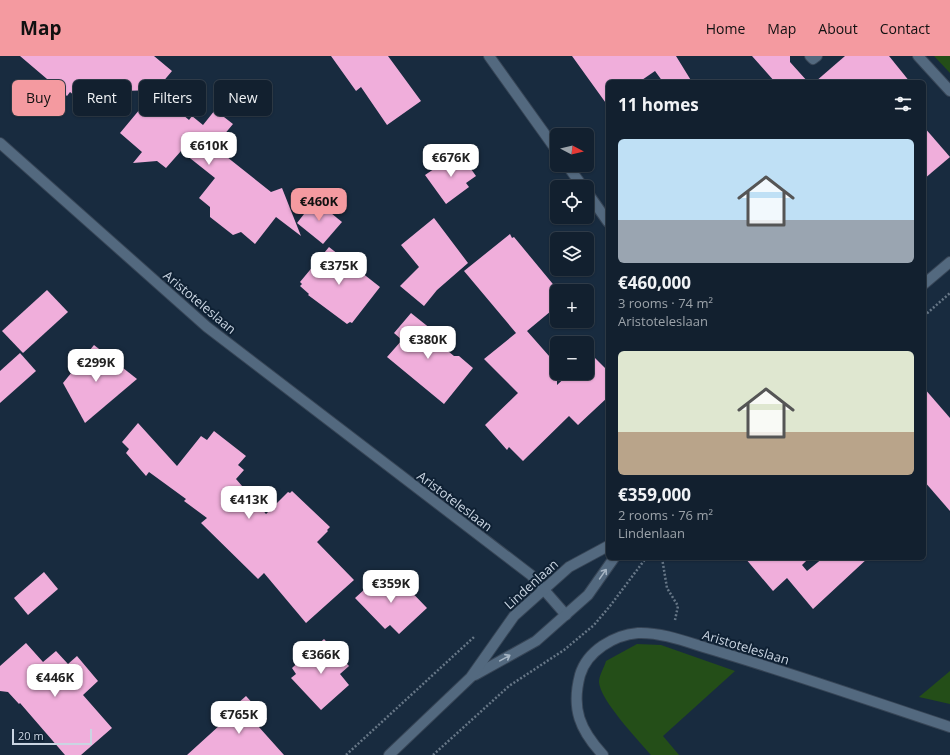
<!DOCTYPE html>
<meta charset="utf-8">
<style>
:root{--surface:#12202f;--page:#1f2d3b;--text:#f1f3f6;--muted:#9ca3aa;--line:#313e4b;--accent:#f49aa0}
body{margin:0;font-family:"Open Sans",sans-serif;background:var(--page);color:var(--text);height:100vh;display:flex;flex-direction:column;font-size:15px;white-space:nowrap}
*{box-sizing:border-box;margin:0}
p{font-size:13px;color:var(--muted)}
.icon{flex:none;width:22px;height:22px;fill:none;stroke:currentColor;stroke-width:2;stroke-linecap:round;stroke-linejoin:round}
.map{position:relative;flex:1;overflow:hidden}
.panel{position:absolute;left:606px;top:24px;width:320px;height:480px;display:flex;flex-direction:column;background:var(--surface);border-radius:6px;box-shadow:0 1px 3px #0004,0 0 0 1px var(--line)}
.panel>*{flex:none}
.guide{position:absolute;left:12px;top:24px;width:380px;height:36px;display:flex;gap:8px}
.needle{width:26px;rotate:97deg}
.tools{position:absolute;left:550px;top:72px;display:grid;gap:8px}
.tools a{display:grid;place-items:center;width:44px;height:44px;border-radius:6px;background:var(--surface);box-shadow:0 1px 3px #0004,0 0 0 1px var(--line);font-size:20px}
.scale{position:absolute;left:12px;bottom:10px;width:80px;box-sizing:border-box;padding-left:4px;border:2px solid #cad5e2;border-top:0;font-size:11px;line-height:14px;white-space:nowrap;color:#cad5e2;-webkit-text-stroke:3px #0f2134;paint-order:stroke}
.price{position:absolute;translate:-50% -34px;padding:0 9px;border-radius:8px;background:#fff;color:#222;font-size:13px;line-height:26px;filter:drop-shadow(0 1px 2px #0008)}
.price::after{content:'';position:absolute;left:50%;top:24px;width:12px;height:9px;margin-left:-6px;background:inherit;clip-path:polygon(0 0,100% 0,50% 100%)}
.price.on{background:var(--accent);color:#111}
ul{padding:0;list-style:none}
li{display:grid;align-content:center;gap:8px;height:212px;padding:0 12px}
li span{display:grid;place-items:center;height:124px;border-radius:6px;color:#555}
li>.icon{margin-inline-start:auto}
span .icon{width:72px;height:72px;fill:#fffc;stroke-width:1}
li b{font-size:17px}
h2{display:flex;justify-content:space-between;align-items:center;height:48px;padding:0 12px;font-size:17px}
.tag{padding:0 14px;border-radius:6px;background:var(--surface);box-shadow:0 1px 3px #0004,0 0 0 1px var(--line);font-size:14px;line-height:36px}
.tag.on{background:var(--accent);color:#111}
header{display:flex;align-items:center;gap:24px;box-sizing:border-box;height:56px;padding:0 20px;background:var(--accent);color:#111}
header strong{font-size:19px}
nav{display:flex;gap:22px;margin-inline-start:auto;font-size:14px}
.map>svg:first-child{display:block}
.green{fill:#244e18}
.building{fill:#f0aedb}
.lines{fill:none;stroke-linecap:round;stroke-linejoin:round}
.minor-casing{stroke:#374556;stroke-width:12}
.path{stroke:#677787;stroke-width:2.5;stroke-dasharray:2 2;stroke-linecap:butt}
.minor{stroke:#53697f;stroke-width:10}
.oneway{stroke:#a6b5c4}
.labels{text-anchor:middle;stroke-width:4;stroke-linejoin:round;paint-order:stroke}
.street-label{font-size:13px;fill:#cad5e2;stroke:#0f2134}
</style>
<header>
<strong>Map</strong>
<nav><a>Home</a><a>Map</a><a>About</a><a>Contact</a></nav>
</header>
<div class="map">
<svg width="950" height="699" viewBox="0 0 950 699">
<rect width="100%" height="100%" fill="#182b3f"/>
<g class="green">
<path d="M934 0H950V17Z"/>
<path d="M637 588 661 589 735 615 663 680 679 699H651C638 684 600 644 599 626 599 619 604 612 606 605Z"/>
<path d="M950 615V648L919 641Z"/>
</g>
<g class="building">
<path d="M20 0H154L172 15 156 34 87 36 80 44 70 36 67 40Z"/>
<path d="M331 0H388L421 45 387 69 361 31 356 35Z"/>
<path d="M572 0H676L692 26H663L655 15 639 26H608V50Z"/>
<path d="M752 0H790V6L808 26H775Z"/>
<path d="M845 0H889L910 26H815Z"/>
<path d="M155 35 189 64 192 60 203 69 215 54 233 68 223 80 236 91 227 101 271 136 282 132 301 180 276 161 255 188 241 176 233 179 210 161V151L199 142 215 122 181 95 166 112 157 105 133 107 142 96 120 77Z"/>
<path d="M924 71 950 101 924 123Z"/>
<path d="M459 96 476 120 466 127 469 131 446 148 425 119Z"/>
<path d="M315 144 342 166 323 188 297 167Z"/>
<path d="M434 162 468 207 437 234 424 250 400 230 419 211 401 189Z"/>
<path d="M510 178 512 182 514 181 557 233V250L527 275 557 309V329L570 317H587V302L591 298 608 315V341L578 369 569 360 523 405 509 391 507 394 485 369 518 337 484 303 516 277 464 215Z"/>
<path d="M329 191 380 231 352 267 350 266 347 268 308 239 309 238 300 230 302 228 300 226Z"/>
<path d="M47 234 68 256 23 297 2 275Z"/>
<path d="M411 257 436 277 432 282 454 300H459L473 312 444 348 387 301 402 284 394 277Z"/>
<path d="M94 289 137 323 85 367 63 327Z"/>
<path d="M20 297 36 315 0 347V315Z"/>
<path d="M924 332 950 362V455L924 425Z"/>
<path d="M138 367 177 410 201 380 207 384 214 375 246 400 238 409 244 414 236 423 266 458 288 436 290 437 292 435 330 471 327 474 328 475 317 486 354 524 306 567 264 517 258 523 201 467 207 462 184 445 186 443 149 416 146 420 126 397 129 393 122 386Z"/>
<path d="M745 502H809L802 509 807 515 823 502H868L813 553 787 522 773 535Z"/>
<path d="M44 516 58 533 28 559 14 542Z"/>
<path d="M397 521 427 552 399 578 390 569 385 573 355 542 376 523 385 532Z"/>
<path d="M324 583 349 610 340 618 349 629 321 654 291 622 296 618 292 612Z"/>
<path d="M26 587 43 606 56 595 68 608 77 600 98 625 83 639 112 672 81 699H65L20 647 19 648 8 636 0 635V610Z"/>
<path d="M246 640 267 663 258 670 284 699H187L231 659 228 656Z"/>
</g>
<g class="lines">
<defs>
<g id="minor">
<path d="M489 0 557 95"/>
<path d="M810 0 813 3 817 0"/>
<path d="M918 0 950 35"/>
<path d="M0 87 207 271 531 519 566 559"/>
<path d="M567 109 583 131"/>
<path d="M587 136 608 166"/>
<path d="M924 228 950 206"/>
<path d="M475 619 536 585 588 539 614 502"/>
<path d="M389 699 471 621 514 560 569 511 608 490"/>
<path d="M603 699C580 674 571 653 580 619 587 595 614 579 638 577 665 576 694 589 720 596 797 619 874 646 950 671"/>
</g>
</defs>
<use href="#minor" class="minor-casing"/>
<g class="path">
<path d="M924 260 950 237"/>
<path d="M662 502 667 532 678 550 675 564"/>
<path d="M346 699 474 581"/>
<path d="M433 699 509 630 564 594 594 569 610 550 646 502"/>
</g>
<use href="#minor" class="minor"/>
</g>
<defs><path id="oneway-shaft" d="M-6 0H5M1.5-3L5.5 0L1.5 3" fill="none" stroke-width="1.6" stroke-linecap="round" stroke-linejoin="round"/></defs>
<g class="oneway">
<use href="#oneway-shaft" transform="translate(603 518) rotate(-55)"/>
<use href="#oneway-shaft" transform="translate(505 602) rotate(-29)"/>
</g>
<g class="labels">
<g class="street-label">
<text transform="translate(200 246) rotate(40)" y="5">Aristoteleslaan</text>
<text transform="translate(455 445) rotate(37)" y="5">Aristoteleslaan</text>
<text transform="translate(531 528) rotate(-42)" y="5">Lindenlaan</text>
<text transform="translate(746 591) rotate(17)" y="5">Aristoteleslaan</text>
</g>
</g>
</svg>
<div class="tools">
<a><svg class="needle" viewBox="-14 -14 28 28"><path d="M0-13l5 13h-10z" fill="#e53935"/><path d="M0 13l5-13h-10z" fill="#9ca3aa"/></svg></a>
<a><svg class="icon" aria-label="locate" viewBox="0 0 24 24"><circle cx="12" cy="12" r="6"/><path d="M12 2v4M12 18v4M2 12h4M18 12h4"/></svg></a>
<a><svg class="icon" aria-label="layers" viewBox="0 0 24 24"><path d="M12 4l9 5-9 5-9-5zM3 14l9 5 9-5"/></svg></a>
<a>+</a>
<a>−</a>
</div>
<div class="scale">20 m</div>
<b class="price" style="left:209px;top:110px">€610K</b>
<b class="price" style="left:451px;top:122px">€676K</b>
<b class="price on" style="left:319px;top:166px">€460K</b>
<b class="price" style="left:339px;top:230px">€375K</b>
<b class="price" style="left:428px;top:304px">€380K</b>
<b class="price" style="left:96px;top:327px">€299K</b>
<b class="price" style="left:249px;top:464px">€413K</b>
<b class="price" style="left:391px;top:548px">€359K</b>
<b class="price" style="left:321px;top:619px">€366K</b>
<b class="price" style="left:55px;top:642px">€446K</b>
<b class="price" style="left:239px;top:679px">€765K</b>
<div class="guide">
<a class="tag on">Buy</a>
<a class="tag">Rent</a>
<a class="tag">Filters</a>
<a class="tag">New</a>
</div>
<section class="panel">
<h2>11 homes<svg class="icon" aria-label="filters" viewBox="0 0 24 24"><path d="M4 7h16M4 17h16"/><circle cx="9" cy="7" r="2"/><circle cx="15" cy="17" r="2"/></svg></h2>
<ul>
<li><span style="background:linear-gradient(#bfe0f5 65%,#9aa5b1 0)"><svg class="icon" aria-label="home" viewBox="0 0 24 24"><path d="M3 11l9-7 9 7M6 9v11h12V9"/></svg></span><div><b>€460,000</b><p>3 rooms · 74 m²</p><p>Aristoteleslaan</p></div></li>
<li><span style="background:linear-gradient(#dfe7d0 65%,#b9a48a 0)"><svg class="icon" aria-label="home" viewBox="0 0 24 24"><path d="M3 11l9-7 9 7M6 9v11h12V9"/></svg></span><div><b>€359,000</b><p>2 rooms · 76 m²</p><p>Lindenlaan</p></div></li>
</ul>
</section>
</div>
